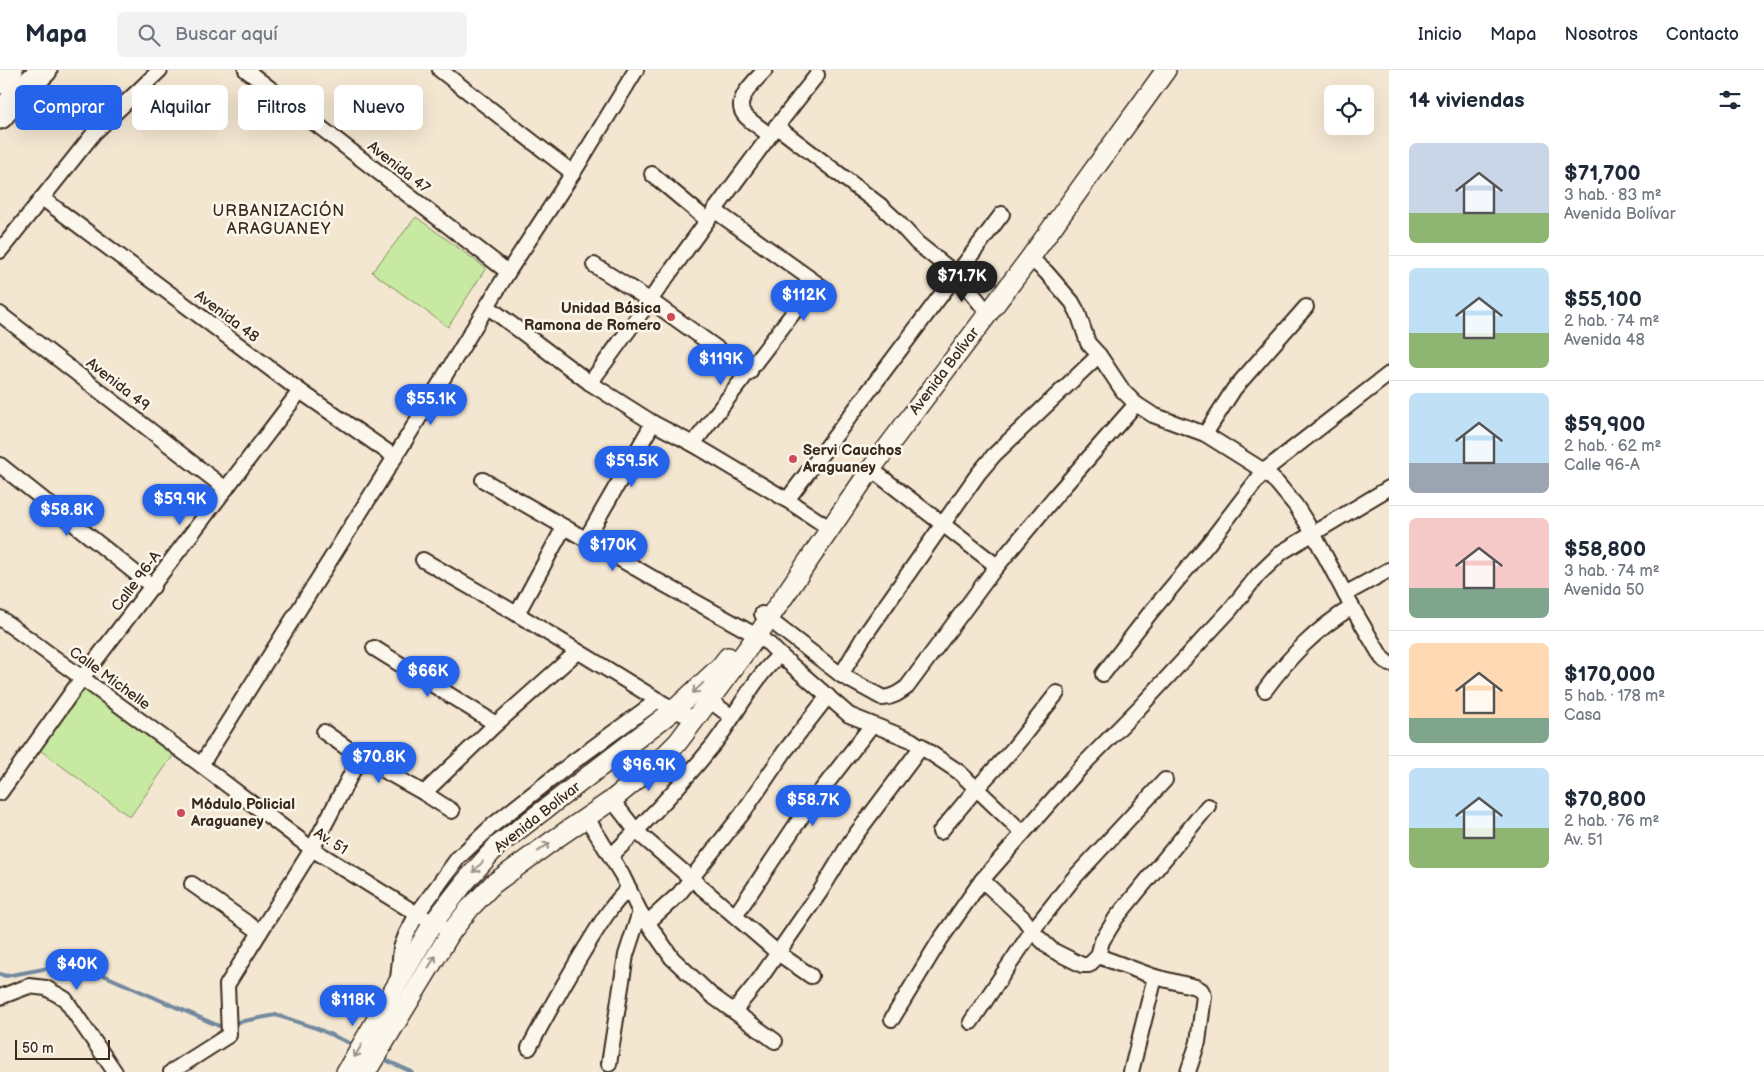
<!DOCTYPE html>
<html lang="es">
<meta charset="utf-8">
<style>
:root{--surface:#fff;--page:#f2f2f3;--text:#1f2937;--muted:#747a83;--line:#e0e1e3;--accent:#2563eb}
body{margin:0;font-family:"Balsamiq Sans",sans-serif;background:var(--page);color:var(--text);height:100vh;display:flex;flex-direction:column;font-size:19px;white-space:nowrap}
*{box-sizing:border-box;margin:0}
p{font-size:16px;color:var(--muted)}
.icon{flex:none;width:28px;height:28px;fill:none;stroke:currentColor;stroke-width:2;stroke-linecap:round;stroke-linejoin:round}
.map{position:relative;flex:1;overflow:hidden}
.details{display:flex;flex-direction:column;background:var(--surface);width:375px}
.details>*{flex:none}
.hud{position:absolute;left:15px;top:15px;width:475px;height:45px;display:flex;gap:10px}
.fabs{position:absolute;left:1324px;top:15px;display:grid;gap:10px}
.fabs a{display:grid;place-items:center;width:50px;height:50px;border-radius:8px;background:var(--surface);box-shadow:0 5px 20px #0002;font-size:25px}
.scale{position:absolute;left:15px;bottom:12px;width:95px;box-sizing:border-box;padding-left:5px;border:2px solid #3b2a1e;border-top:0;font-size:14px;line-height:18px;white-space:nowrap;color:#3b2a1e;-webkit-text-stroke:4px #fbf7ec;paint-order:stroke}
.price{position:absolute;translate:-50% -42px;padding:0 11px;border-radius:18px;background:var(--accent);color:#fff;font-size:16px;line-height:32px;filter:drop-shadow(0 1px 2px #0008)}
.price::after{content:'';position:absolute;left:50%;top:30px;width:15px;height:11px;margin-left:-8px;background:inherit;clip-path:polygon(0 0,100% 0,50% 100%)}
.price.current{background:#222;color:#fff}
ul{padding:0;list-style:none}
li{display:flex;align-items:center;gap:15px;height:125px;padding:0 20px}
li+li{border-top:1px solid var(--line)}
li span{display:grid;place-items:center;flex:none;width:140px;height:100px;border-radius:8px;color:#555}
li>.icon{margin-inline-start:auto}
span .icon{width:60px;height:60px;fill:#fffc;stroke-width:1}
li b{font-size:21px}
h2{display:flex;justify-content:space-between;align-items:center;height:60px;padding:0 20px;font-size:21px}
.pill{padding:0 18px;border-radius:8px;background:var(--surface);box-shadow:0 5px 20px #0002;font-size:18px;line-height:45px}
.pill.current{background:var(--accent);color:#fff}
header{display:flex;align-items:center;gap:30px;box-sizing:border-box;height:70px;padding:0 25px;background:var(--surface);border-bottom:1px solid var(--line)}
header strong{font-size:24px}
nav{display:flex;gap:28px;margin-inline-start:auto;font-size:18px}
.search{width:350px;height:45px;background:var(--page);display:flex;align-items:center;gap:12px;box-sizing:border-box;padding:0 18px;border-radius:8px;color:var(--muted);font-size:19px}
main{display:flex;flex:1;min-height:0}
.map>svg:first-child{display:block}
.green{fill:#c8e9a1;stroke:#828a60}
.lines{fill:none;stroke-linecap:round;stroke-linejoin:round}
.stream{stroke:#72899e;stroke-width:4}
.street-casing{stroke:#3b2a1e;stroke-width:18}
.secondary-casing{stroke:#3b2a1e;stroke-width:22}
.highway-casing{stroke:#3b2a1e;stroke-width:29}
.street{stroke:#fbf7ec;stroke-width:14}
.secondary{stroke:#fbf7ec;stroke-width:19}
.highway{stroke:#fbf7ec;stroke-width:25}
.oneway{stroke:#9b9085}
.poi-dot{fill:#d1495b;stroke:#fbf7ec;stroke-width:2}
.labels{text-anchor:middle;stroke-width:5;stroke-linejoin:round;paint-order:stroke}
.street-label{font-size:15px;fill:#3b2a1e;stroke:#fbf7ec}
.poi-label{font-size:15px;font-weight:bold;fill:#3b2a1e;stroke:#fbf7ec;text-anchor:start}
.neighbourhood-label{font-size:16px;letter-spacing:1px;fill:#3b2a1e;stroke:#fbf7ec}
</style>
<header>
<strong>Mapa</strong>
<div class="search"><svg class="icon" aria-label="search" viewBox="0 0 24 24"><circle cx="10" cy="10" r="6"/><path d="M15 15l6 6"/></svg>Buscar aquí</div>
<nav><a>Inicio</a><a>Mapa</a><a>Nosotros</a><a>Contacto</a></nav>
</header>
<main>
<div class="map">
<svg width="1389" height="1002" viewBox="0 0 1389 1002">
<rect width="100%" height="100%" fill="#f4e7d2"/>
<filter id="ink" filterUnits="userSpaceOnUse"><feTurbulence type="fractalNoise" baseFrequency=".02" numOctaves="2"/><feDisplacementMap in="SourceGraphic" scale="10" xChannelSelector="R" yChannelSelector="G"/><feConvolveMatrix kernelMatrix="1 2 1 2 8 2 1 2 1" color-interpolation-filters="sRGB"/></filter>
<g filter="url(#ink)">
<g class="green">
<path d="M416 147 486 198 448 257 372 202Z"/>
<path d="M83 612 177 680 130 747 36 677Z"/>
</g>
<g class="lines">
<g class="stream">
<path d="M0 904 6 906 76 893 219 956 226 954"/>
<path d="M233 953 276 945 316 958 356 976"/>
<path d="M381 988 412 1002"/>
</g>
<defs>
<g id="street">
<path d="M246 0 508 202"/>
<path d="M440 0 573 103"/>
<path d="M765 0C757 9 736 27 742 41 745 49 763 59 769 65"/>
<path d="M776 56 881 136 896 150 917 173 957 205 988 243"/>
<path d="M652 104 707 150"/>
<path d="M42 128 300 321 395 387"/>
<path d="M714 140 826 220"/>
<path d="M0 181 94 63 160 0"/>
<path d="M1030 188 1046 202 1072 232 1078 243 1088 273 1099 285 1123 321 1136 334 1153 345 1205 364 1264 401 1277 413 1296 436 1313 463 1352 537 1382 588 1389 594"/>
<path d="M594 195 651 231 750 302"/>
<path d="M487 236 590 313 653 353 693 374 787 430 829 458"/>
<path d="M0 244 226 419"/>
<path d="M590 313C666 210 737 105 817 5"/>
<path d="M1205 364 1234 319 1306 237"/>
<path d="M693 374 816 213"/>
<path d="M0 395 153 517"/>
<path d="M871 399 997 496"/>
<path d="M483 410 651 507 757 566 769 574 780 585"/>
<path d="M787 430 1002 144"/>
<path d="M586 469 653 353"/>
<path d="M423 490 517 544 674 640 695 649"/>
<path d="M1345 524 1389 500"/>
<path d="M517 544 564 457"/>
<path d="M762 544 841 605 883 628C893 627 899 623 907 617L993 501 1057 424 1136 334"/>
<path d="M0 548 201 695 312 779 417 844 451 862"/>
<path d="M374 578 496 654"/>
<path d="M1103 604 1150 543 1208 474 1264 401 1389 304"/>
<path d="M841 605 863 568 978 404 994 385 1099 285"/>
<path d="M1265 620C1290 586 1315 560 1352 537"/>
<path d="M709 630 732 647"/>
<path d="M324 662 360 687 424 723 452 741"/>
<path d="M201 695 395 387 508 202 573 103 636 0"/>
<path d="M0 723 82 608 300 321"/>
<path d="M424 723 496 654 577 582"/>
<path d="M612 730 637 762 778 883 811 906"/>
<path d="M587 748 622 805 640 842 672 888 711 925 775 971"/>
<path d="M940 762 976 719 1012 680 1057 623"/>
<path d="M611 786C647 751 682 714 714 674 736 646 753 608 780 585L849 645 911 670 959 702 1023 763"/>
<path d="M982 810 1023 848 1036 865 1052 880 1082 895H1089L1098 886 1102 871 1116 848 1208 736"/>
<path d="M192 814 260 862"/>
<path d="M735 846 806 740 872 655"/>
<path d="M647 853 679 824 742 744 785 681 828 626"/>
<path d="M1098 886 1155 907 1131 1002"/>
<path d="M1155 907 1196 917 1201 920 1204 926 1198 972 1188 1002"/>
<path d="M398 910 401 878 406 865 417 844 458 788 493 755 573 692 658 630"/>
<path d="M0 927 29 916 46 918 65 929 115 1002"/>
<path d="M734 941 759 910 820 822 851 771 922 676"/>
<path d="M892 949 940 870 982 810 1083 695 1139 638 1230 540 1258 505 1282 482 1389 418"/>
<path d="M971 952 1032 861 1074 808 1165 710"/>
<path d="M529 978C547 944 566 910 586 877 599 856 611 835 629 818"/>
<path d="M609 994 626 885 640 842"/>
<path d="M171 1002 229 965 227 915 312 779 360 687"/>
</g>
<g id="secondary">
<path d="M346 1002 433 853 465 812 497 776 674 640 720 597 728 587"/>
<path d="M366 1002 451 862 470 838 493 814 555 769 612 730 656 694 678 672 757 566 871 399 1030 188 1166 0"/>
</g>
<g id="highway">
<path d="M0 11 10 0"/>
<path d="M0 46 14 29 44 0"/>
</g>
</defs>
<use href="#street" class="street-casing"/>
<use href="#secondary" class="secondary-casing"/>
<use href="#highway" class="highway-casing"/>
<use href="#street" class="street"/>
<use href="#secondary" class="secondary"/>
<use href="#highway" class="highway"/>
</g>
<defs><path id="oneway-shaft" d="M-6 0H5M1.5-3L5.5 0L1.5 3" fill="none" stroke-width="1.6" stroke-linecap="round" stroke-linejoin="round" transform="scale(1.25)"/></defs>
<g class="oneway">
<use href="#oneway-shaft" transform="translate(698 618) rotate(136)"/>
<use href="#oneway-shaft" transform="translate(544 777) rotate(-36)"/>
<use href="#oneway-shaft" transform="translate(478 797) rotate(132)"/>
<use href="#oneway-shaft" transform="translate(432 892) rotate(-58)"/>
<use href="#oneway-shaft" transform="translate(358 981) rotate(120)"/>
</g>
</g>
<g class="poi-dot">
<circle cx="671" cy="247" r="5"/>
<circle cx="793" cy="389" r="5"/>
<circle cx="181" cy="743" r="5"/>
</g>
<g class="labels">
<g class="street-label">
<text transform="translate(399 97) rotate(38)" y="5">Avenida 47</text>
<text transform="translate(227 246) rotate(37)" y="5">Avenida 48</text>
<text transform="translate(944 301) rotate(-53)" y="5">Avenida Bolívar</text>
<text transform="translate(118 314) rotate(38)" y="5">Avenida 49</text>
<text transform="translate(136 511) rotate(-53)" y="5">Calle 96-A</text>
<text transform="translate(110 608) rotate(36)" y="5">Calle Michelle</text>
<text transform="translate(537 747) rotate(-38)" y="5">Avenida Bolívar</text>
<text transform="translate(331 771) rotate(33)" y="5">Av. 51</text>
</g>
<g class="poi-label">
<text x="661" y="243" text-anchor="end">Unidad Básica<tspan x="661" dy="17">Ramona de Romero</tspan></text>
<text x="803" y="385">Servi Cauchos<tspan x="803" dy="17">Araguaney</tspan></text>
<text x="191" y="739">Módulo Policial<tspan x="191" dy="17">Araguaney</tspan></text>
</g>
<g class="neighbourhood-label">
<text x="279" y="146">URBANIZACIÓN<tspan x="279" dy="18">ARAGUANEY</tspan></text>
</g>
</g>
</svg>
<div class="fabs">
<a><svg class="icon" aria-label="locate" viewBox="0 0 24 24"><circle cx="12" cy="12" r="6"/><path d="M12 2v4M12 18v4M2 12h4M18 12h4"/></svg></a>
</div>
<div class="scale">50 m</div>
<b class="price current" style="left:962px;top:233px">$71.7K</b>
<b class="price" style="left:804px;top:252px">$112K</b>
<b class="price" style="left:721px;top:316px">$119K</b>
<b class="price" style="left:431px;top:356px">$55.1K</b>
<b class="price" style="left:632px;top:418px">$59.5K</b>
<b class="price" style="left:180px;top:456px">$59.9K</b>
<b class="price" style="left:67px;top:467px">$58.8K</b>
<b class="price" style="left:613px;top:502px">$170K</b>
<b class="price" style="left:428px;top:628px">$66K</b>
<b class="price" style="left:379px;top:714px">$70.8K</b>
<b class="price" style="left:649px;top:722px">$96.9K</b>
<b class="price" style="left:813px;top:757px">$58.7K</b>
<b class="price" style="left:77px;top:921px">$40K</b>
<b class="price" style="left:353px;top:957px">$118K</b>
<div class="hud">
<a class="pill current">Comprar</a>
<a class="pill">Alquilar</a>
<a class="pill">Filtros</a>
<a class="pill">Nuevo</a>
</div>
</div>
<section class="details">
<h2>14 viviendas<svg class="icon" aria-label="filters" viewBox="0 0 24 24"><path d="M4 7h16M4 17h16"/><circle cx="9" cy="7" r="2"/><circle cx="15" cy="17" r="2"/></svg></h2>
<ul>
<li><span style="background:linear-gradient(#c9d6e8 70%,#8fb573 0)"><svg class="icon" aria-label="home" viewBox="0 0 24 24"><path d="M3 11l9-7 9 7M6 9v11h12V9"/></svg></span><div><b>$71,700</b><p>3 hab. · 83 m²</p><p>Avenida Bolívar</p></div></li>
<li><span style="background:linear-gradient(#bfe0f5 65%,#8fb573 0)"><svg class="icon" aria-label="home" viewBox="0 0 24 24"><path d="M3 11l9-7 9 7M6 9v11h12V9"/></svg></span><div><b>$55,100</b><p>2 hab. · 74 m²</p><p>Avenida 48</p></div></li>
<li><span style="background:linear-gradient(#bfe0f5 70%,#9aa5b1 0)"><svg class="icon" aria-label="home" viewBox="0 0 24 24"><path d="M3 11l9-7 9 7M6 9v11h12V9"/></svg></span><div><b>$59,900</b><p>2 hab. · 62 m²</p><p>Calle 96-A</p></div></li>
<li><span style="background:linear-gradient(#f6c9c9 70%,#7fa58c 0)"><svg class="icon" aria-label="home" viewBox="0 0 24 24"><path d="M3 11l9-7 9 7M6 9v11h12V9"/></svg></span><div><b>$58,800</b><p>3 hab. · 74 m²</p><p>Avenida 50</p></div></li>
<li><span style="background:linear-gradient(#ffd9b3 75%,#7fa58c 0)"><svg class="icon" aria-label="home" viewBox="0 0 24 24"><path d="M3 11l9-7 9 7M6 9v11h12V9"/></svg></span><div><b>$170,000</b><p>5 hab. · 178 m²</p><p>Casa</p></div></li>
<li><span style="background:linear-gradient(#bfe0f5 60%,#8fb573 0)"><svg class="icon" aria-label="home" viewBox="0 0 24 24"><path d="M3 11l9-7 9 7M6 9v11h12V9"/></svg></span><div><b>$70,800</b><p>2 hab. · 76 m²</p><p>Av. 51</p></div></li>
</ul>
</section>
</main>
